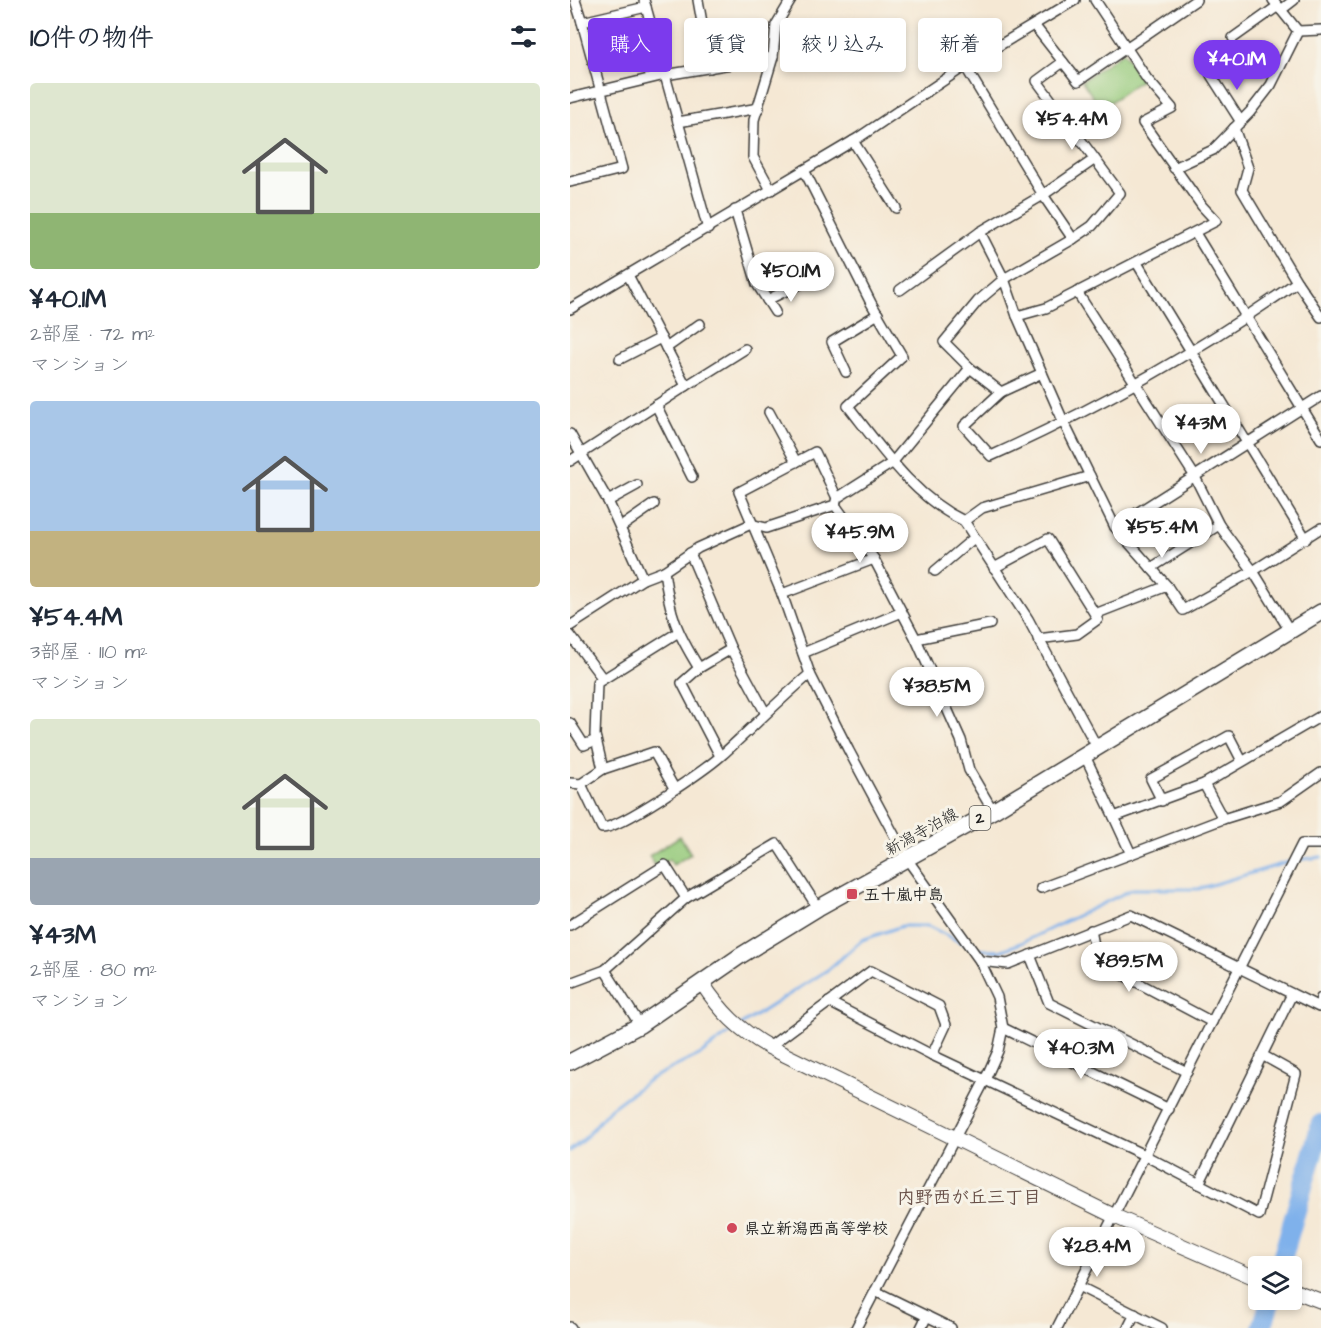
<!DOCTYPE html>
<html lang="ja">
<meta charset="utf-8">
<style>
:root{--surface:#fff;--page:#f6f6f7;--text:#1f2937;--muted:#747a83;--accent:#7c3aed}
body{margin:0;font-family:"Architects Daughter","Klee One",sans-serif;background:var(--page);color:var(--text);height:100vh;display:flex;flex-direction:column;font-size:22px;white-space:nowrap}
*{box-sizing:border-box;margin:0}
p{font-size:20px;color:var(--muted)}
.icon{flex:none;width:33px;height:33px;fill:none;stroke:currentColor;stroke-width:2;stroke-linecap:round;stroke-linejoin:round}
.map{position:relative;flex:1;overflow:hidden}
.sheet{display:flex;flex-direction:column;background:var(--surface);width:570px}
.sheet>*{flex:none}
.guide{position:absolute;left:18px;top:18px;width:570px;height:54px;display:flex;gap:12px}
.buttons{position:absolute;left:678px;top:1256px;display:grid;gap:12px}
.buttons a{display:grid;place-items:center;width:54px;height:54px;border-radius:6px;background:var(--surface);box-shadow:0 3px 9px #0003;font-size:30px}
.price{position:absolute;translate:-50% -51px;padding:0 14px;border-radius:21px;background:#fff;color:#222;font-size:20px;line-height:39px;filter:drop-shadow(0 2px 3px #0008)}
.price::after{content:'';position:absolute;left:50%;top:36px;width:18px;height:14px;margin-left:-9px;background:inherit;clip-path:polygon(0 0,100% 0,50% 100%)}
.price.current{background:var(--accent);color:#fff}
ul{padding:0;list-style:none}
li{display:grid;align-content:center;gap:12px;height:318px;padding:0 30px}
li span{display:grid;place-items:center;height:186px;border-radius:6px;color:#555}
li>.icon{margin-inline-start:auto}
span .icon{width:108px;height:108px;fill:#fffc;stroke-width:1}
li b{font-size:26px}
h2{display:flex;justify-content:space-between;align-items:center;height:72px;padding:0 30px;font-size:26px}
.pill{padding:0 21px;border-radius:6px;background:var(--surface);box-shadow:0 3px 9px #0003;font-size:21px;line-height:54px}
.pill.current{background:var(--accent);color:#fff}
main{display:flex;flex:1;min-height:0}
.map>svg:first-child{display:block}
.green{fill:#97cb7d;stroke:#5a744c;stroke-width:1.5}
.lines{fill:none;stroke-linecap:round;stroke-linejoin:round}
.stream{stroke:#7fb1eb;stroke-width:3}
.river{stroke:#7fb1eb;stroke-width:20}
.street-casing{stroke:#3d3b38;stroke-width:12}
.secondary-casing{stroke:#3d3b38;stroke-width:16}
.primary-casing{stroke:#3d3b38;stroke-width:18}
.street{stroke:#fff;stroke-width:9}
.secondary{stroke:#fff;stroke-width:14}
.primary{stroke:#fff;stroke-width:15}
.poi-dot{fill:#d1495b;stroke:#f7f3e8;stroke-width:2}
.labels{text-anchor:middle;stroke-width:6;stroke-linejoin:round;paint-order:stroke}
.shield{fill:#f7f3e8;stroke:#5e5c59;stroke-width:1.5}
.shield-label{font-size:15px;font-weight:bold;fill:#1c1c1c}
.street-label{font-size:16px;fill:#1c1c1c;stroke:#f7f3e8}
.poi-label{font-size:16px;font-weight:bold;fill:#1c1c1c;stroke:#f7f3e8;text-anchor:start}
.neighbourhood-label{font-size:18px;font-weight:bold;fill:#685048;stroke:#f7f3e8}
</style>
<main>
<section class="sheet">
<h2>10件の物件<svg class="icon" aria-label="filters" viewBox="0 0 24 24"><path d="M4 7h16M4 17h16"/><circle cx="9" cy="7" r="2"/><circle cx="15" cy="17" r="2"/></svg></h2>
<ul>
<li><span style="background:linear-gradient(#dfe7d0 70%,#8fb573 0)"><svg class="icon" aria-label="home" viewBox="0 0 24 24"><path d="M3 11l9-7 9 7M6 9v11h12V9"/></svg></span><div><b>¥40.1M</b><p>2部屋 · 72 m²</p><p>マンション</p></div></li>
<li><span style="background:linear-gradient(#a9c7e8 70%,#c2b280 0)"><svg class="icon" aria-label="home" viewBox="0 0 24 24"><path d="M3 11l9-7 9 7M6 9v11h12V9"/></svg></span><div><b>¥54.4M</b><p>3部屋 · 110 m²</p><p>マンション</p></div></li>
<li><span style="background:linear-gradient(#dfe7d0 75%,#9aa5b1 0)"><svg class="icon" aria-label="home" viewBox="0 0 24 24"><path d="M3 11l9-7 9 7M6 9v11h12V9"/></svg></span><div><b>¥43M</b><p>2部屋 · 80 m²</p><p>マンション</p></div></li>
</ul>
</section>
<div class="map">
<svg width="751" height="1328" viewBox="0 0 751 1328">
<rect width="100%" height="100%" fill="#f7f3e8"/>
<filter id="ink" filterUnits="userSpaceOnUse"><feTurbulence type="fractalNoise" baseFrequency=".0167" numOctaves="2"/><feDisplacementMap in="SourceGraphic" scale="12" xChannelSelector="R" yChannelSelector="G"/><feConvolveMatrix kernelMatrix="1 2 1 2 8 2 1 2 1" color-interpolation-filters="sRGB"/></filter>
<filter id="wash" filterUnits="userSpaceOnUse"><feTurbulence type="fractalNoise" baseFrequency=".008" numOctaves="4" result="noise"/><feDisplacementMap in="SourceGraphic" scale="24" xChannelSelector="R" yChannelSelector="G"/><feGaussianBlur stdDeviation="1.35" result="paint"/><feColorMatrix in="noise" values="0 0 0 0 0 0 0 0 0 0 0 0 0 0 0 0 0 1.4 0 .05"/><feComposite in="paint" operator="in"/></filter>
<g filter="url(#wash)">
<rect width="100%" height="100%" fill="#f5e8d4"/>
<g class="green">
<path d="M553 52 572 79 531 109 512 81Z"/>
<path d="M110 836 121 854 103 865 99 859 86 867 79 856Z"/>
</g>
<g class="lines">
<g class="stream">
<path d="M726 860 751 857"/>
<path d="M406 949 430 951 451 943 563 889H628L719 862"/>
<path d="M171 1025 259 969 292 940 332 926H358L394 944"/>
<path d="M0 1151 14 1139 40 1109 80 1079 131 1054 166 1028"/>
</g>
<g class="river">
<path d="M710 1266 751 1124"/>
<path d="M692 1328 701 1299"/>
</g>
</g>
</g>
<g filter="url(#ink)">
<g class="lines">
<defs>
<g id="street">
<path d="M5 0 12 22 76 7"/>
<path d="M74 0 138 229"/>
<path d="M128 0 140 68"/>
<path d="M703 0 728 31"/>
<path d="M711 10 724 0"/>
<path d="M464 25 508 81 626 0"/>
<path d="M728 31 751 30"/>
<path d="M663 38 708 6"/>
<path d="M493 62 467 81 550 193 522 226 503 239 473 195 525 159"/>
<path d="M395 66 473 195 410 232 434 279 447 316 494 423 545 527 597 586 613 610 683 571 751 528"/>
<path d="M641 75 671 122"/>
<path d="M0 98 95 75 203 57"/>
<path d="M108 122 189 108"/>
<path d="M664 128 678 168 672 190 727 282"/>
<path d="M283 141 326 208"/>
<path d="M604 168 643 150 680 112 701 85 728 31"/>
<path d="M234 170 301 303 332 356 278 406C311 448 345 498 394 521L412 508 520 476"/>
<path d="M0 182 52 169 12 22"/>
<path d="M201 190 183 157 184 120 203 57 206 25 221 0"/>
<path d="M165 210 187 284 205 312"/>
<path d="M625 233 751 439"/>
<path d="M503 239 434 279 408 301 374 342 400 368 431 392 394 426 421 456C528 408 631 350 727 282L751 317"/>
<path d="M567 263 736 539"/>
<path d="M330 290 410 232"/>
<path d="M507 292 624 475 649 525 581 568"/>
<path d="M197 300 232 283"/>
<path d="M0 309 288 138 395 66 505 0"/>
<path d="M447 316 476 308 646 221 632 206 573 123 602 108 577 79 525 0"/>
<path d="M96 348 130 324"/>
<path d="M50 359 91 338"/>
<path d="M276 372 262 342 308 314"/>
<path d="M116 386 175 349"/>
<path d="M431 392 472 373"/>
<path d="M86 405 122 477"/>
<path d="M199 412 226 462"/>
<path d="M0 434 38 501 73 579"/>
<path d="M0 461 116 386 58 275"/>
<path d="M267 498 245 452 169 492 212 594 240 674 279 751 337 859 410 961 427 997 433 1028 428 1051 415 1080 286 1328"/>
<path d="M38 501 67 485"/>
<path d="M265 505 304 559 346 639 391 740 399 770 423 811"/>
<path d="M394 521 458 619 528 749"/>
<path d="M649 525 683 571 720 631"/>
<path d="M51 527 84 504"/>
<path d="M545 527 751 396"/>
<path d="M120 553 161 649 195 712"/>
<path d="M424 568 478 539 528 619 507 634 468 639"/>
<path d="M94 571C100 615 106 631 129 668L112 683 150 756"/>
<path d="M365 571 404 538"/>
<path d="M212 594 304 559"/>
<path d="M525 614 597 586"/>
<path d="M0 626 73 579 94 571 128 548 181 524 196 528 265 505 267 498 322 463 400 368"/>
<path d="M0 635 33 679"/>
<path d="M346 639 420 624"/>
<path d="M233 653 332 612"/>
<path d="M129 668 161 649"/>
<path d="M0 723 14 745 26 740"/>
<path d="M515 756 544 817 634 784 751 716"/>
<path d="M33 769 84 752 104 788"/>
<path d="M0 783 11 784 32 828C51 828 135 770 152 755 182 728 209 700 240 674"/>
<path d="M11 784 33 769 25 735 27 683 107 633"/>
<path d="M634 784 653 819 711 801 751 773"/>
<path d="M592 801 581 779 659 736 672 761"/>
<path d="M544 817 561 854 653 819"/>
<path d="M471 888 561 854"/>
<path d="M116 898 207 844 248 908"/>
<path d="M0 925 95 865 116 898 35 970 0 983"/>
<path d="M521 930 527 961 642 1022"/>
<path d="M460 955 479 1003 617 1072"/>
<path d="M410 961 438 964 561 915 749 1007 751 998"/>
<path d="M35 970 70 1025"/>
<path d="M259 1002 362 1055 574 1155 689 1215 726 1074 692 1055"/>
<path d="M433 1028 599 1109"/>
<path d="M199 1047 301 971 369 1006 376 1025 362 1055"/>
<path d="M629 1184 722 994"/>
<path d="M508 1286 592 1328"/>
<path d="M305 1291 381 1328"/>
<path d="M0 1327 1 1328"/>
<path d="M351 1328 357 1316"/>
<path d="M487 1328 732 844H751"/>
<path d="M558 1328 565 1314"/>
</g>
<g id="secondary">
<path d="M132 983C151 1012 169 1030 199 1047L544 1216 688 1279"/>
<path d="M722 1290 751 1301"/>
</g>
<path id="primary" d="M0 1062 70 1025 170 956 248 908 423 811 751 612"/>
</defs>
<use href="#street" class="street-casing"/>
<use href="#secondary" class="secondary-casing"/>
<use href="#primary" class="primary-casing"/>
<use href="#street" class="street"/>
<use href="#secondary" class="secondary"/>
<use href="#primary" class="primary"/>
</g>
</g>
<g class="poi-dot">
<rect x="276" y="888" width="12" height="12" rx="3"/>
<circle cx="162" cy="1228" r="6"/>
</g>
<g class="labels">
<rect class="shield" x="399.5" y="806" width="21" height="24" rx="4.5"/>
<g class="shield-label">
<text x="410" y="823">2</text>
</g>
<g class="street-label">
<text transform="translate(351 831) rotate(-29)" y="6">新潟寺泊線</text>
</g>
<g class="poi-label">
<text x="294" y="900">五十嵐中島</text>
<text x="174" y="1234">県立新潟西高等学校</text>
</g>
<g class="neighbourhood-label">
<text x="399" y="1203">内野西が丘三丁目</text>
</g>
</g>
</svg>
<div class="buttons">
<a><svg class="icon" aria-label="layers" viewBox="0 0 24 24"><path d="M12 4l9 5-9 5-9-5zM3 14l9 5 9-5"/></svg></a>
</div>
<b class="price current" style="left:667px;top:91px">¥40.1M</b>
<b class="price" style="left:502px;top:151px">¥54.4M</b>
<b class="price" style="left:221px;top:303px">¥50.1M</b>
<b class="price" style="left:631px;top:455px">¥43M</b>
<b class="price" style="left:592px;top:559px">¥55.4M</b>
<b class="price" style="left:290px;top:564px">¥45.9M</b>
<b class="price" style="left:367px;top:718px">¥38.5M</b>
<b class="price" style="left:559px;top:993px">¥89.5M</b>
<b class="price" style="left:511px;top:1080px">¥40.3M</b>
<b class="price" style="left:527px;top:1278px">¥28.4M</b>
<div class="guide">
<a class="pill current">購入</a>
<a class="pill">賃貸</a>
<a class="pill">絞り込み</a>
<a class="pill">新着</a>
</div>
</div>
</main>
